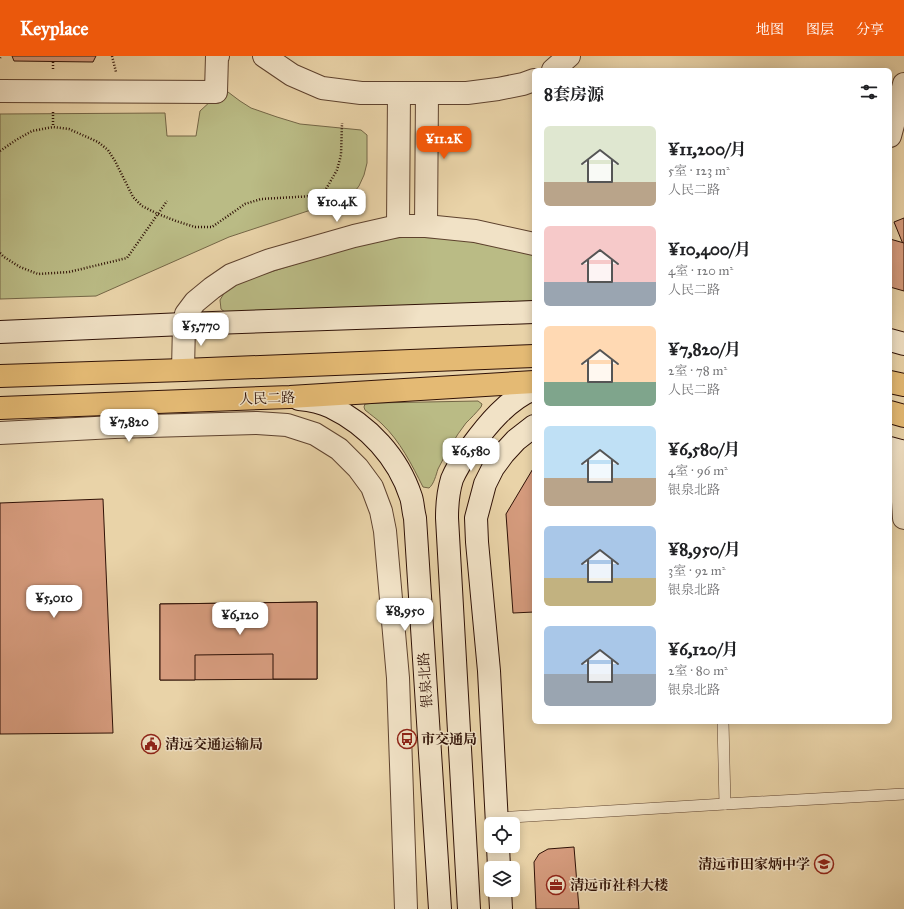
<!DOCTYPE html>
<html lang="zh">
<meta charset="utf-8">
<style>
:root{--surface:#fff;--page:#f2f2f2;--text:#202124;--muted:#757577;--accent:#ea580c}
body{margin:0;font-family:"IM FELL Great Primer","Noto Serif SC",serif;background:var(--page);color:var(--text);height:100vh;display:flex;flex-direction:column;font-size:15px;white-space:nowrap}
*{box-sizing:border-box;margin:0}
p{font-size:13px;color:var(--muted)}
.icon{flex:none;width:22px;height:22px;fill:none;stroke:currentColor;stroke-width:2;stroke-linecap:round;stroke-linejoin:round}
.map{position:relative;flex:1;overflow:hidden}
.drawer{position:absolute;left:532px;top:12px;width:360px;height:656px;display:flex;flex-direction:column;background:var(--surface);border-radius:6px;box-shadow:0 2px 10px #0003}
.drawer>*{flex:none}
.fabs{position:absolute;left:484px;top:761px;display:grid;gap:8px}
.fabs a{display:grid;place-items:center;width:36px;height:36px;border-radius:6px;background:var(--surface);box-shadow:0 2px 10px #0003;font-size:20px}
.price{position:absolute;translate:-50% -34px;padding:0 9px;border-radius:8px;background:#fff;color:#222;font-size:13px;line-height:26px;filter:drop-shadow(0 1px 2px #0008)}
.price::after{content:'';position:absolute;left:50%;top:24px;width:12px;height:9px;margin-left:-6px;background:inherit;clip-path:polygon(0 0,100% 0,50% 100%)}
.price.on{background:var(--accent);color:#fff}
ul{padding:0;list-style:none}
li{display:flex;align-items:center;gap:12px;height:100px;padding:0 12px}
li span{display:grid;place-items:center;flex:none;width:112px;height:80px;border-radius:6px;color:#555}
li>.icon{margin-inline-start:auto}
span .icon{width:48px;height:48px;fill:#fffc;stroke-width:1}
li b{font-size:17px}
h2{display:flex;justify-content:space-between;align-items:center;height:48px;padding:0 12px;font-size:17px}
header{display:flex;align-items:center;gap:24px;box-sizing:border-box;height:56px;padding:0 20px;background:var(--accent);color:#fff}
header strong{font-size:19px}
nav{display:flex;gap:22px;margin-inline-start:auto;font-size:14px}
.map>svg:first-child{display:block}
.green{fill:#babb85;stroke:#746646}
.building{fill:#d59b7d;stroke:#2f1106}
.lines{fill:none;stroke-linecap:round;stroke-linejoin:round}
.service-casing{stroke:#5e422e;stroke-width:12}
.minor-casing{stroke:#5e422e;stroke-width:24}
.tertiary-casing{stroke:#5e422e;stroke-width:24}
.secondary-casing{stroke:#2f1106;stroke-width:24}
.primary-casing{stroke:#2f1106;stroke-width:24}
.path{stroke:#2f1106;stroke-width:2.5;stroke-dasharray:1 2;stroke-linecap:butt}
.service{stroke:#f1e2c6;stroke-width:11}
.minor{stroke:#f1e2c6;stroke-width:22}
.tertiary{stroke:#f1e2c6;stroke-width:22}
.secondary{stroke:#f1e2c6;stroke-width:22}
.primary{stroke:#e4ba74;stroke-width:22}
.labels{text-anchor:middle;stroke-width:3;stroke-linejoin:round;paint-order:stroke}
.street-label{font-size:14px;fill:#2f1106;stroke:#f1e2c6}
.poi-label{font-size:14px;font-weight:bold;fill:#2f1106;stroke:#f1e2c6;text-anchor:start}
</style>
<header>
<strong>Keyplace</strong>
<nav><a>地图</a><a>图层</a><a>分享</a></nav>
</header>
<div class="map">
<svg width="904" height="853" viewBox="0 0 904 853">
<rect width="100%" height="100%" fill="#e9d3a8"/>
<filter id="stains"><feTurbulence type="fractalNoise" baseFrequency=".005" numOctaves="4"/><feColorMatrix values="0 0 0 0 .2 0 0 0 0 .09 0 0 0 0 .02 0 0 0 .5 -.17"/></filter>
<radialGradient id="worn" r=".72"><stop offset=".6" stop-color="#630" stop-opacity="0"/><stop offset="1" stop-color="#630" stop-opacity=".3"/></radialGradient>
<g class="green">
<path d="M224 33 240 45 251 52 277 61 300 68 361 74 367 79V107L364 119 359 130 352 139 329 148 229 181 96 240 0 243V58L165 57 167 80H196L200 55Z"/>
<path d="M413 181 459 183 534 199V250L230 260 221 253 220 244 226 234 248 223 357 189 392 182Z"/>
<path d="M478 345 482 348 481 351C476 357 471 362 466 367 455 381 446 397 438 413 436 419 434 428 429 432L423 431C412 409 400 385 382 368 377 363 371 359 365 354L364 351 365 348 374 347Z"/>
</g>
<g class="building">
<path d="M12 0H96L93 6 14 5Z"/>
<path d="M904 162V188H903L894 166Z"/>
<path d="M890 183 904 187V235L890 231Z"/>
<path d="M534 411V556L513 557 506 458Z"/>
<path d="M103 443 113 677 0 678V447Z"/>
<path d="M317 546V623L160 624V548Z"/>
<path d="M317 546V623H273V598L195 599V624H160V548Z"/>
<path d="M574 791 579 853H536L534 806 539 798 548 793Z"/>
</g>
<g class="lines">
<defs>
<g id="service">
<path d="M725 748 904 738"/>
<path d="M497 762 725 748 723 666"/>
</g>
<g id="minor">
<path d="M264 0 292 19 322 32 361 37H467L498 33 523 28 534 24"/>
<path d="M553 14 569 0"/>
<path d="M0 35 216 36 217 0H218"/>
<path d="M890 80 904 28"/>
<path d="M398 170 399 37"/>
<path d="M426 170 427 37"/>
<path d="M183 314 184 268 186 258 195 246 212 232 231 219 270 204 354 180 398 170H426L475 175 534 188"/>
<path d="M900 395 904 462"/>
</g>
<path id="tertiary" d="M0 377 114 371 257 367 287 369 315 378 339 393 358 412 372 431 381 455 385 475 398 622 406 853"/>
<g id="secondary">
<path d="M0 276 184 268 534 256"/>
<path d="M890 284 904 288"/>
<path d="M299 343C310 344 321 346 331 351 368 369 398 401 411 441 413 447 413 455 415 462L440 853"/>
<path d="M890 392 904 396"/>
<path d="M497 768 489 615 477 486 476 462 485 428 493 412 504 397 516 384 534 370"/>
<path d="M498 790 499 812"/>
<path d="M500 834 501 853"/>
<path d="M469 853 447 462C447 448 448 436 452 423 457 411 464 401 471 391 487 369 508 343 534 333"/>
</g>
<g id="primary">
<path d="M0 320 183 314 534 300"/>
<path d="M890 326 904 329"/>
<path d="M0 352 290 341 534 326"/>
<path d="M890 356 904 360"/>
</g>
</defs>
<use href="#service" class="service-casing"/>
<use href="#minor" class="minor-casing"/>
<use href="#tertiary" class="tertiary-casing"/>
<use href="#secondary" class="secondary-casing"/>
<use href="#primary" class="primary-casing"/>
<g class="path">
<path d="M112 0 116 16"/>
<path d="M0 2 1 0"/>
<path d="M53 6V15"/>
<path d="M53 56V71"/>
<path d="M0 95 16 84 32 75 53 71 69 73 98 86 108 94 115 105 133 141 142 150 158 158 176 165 195 171H212L245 148 261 143 313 140 326 133 337 114 341 99 342 67"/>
<path d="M0 197 4 201 20 211 38 218 69 216 127 202 167 145"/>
</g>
<use href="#service" class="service"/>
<use href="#minor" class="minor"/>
<use href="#tertiary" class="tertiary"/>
<use href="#secondary" class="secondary"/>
<use href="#primary" class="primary"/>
</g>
<defs>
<symbol id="bus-ring" viewBox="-11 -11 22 22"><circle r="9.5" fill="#f1e2c6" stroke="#8f2418" stroke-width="1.5"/><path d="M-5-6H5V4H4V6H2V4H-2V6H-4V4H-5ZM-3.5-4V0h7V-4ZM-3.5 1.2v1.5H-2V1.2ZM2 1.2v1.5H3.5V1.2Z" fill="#8f2418"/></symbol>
<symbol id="civic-ring" viewBox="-11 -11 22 22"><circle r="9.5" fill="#f1e2c6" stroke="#8f2418" stroke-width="1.5"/><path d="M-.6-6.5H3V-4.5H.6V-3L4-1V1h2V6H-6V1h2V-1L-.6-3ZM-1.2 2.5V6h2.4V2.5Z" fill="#8f2418"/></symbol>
<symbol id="school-ring" viewBox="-11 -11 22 22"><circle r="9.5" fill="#f1e2c6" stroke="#8f2418" stroke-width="1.5"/><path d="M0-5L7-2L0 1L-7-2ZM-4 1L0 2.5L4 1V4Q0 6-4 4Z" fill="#8f2418"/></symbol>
<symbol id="office-ring" viewBox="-11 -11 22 22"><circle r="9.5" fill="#f1e2c6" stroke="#8f2418" stroke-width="1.5"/><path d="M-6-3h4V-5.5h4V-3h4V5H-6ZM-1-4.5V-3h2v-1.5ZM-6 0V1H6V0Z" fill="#8f2418"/></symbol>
</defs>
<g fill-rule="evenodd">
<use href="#bus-ring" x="396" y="672" width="22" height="22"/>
<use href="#civic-ring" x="140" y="677" width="22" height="22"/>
<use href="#school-ring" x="813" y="797" width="22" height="22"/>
<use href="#office-ring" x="545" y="818" width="22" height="22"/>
</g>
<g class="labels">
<g class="street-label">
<text transform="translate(267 342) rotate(-2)" y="5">人民二路</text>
<text transform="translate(425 624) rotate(-94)" y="5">银泉北路</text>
</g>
<g class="poi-label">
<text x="421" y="688">市交通局</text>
<text x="165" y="693">清远交通运输局</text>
<text x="810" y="813" text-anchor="end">清远市田家炳中学</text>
<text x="570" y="834">清远市社科大楼</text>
</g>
</g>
<rect width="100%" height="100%" filter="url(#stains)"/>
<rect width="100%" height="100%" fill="url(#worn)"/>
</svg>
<div class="fabs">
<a><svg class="icon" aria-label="locate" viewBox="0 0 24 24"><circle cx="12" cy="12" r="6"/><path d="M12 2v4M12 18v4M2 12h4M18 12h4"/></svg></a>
<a><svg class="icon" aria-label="layers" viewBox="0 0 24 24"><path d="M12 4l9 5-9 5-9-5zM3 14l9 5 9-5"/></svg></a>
</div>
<b class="price on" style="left:444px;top:104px">¥11.2K</b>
<b class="price" style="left:337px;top:167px">¥10.4K</b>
<b class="price" style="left:201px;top:291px">¥5,770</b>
<b class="price" style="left:129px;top:387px">¥7,820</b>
<b class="price" style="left:471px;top:416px">¥6,580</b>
<b class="price" style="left:54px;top:563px">¥5,010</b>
<b class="price" style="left:405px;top:576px">¥8,950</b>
<b class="price" style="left:240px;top:580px">¥6,120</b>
<section class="drawer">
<h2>8套房源<svg class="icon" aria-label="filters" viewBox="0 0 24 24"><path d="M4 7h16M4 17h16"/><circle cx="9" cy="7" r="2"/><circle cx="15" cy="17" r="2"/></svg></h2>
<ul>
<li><span style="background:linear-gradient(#dfe7d0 70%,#b9a48a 0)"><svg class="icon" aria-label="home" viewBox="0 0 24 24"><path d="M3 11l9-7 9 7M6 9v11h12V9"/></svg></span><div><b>¥11,200/月</b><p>5室 · 123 m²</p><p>人民二路</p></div></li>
<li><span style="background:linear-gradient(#f6c9c9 70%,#9aa5b1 0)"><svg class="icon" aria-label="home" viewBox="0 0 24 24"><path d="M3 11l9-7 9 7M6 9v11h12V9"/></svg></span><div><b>¥10,400/月</b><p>4室 · 120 m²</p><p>人民二路</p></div></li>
<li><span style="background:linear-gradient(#ffd9b3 70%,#7fa58c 0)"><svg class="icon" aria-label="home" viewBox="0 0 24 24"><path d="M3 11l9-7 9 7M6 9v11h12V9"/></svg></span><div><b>¥7,820/月</b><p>2室 · 78 m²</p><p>人民二路</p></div></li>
<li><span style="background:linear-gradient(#bfe0f5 65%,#b9a48a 0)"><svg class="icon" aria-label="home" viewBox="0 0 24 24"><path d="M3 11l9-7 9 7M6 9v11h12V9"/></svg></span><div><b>¥6,580/月</b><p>4室 · 96 m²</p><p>银泉北路</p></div></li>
<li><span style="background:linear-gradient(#a9c7e8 65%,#c2b280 0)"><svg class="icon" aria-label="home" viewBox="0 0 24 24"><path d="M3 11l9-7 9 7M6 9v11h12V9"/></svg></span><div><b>¥8,950/月</b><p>3室 · 92 m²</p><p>银泉北路</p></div></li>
<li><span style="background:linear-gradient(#a9c7e8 60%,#9aa5b1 0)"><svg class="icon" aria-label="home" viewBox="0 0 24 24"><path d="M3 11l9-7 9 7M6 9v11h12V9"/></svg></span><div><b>¥6,120/月</b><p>2室 · 80 m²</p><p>银泉北路</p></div></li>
</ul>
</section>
</div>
